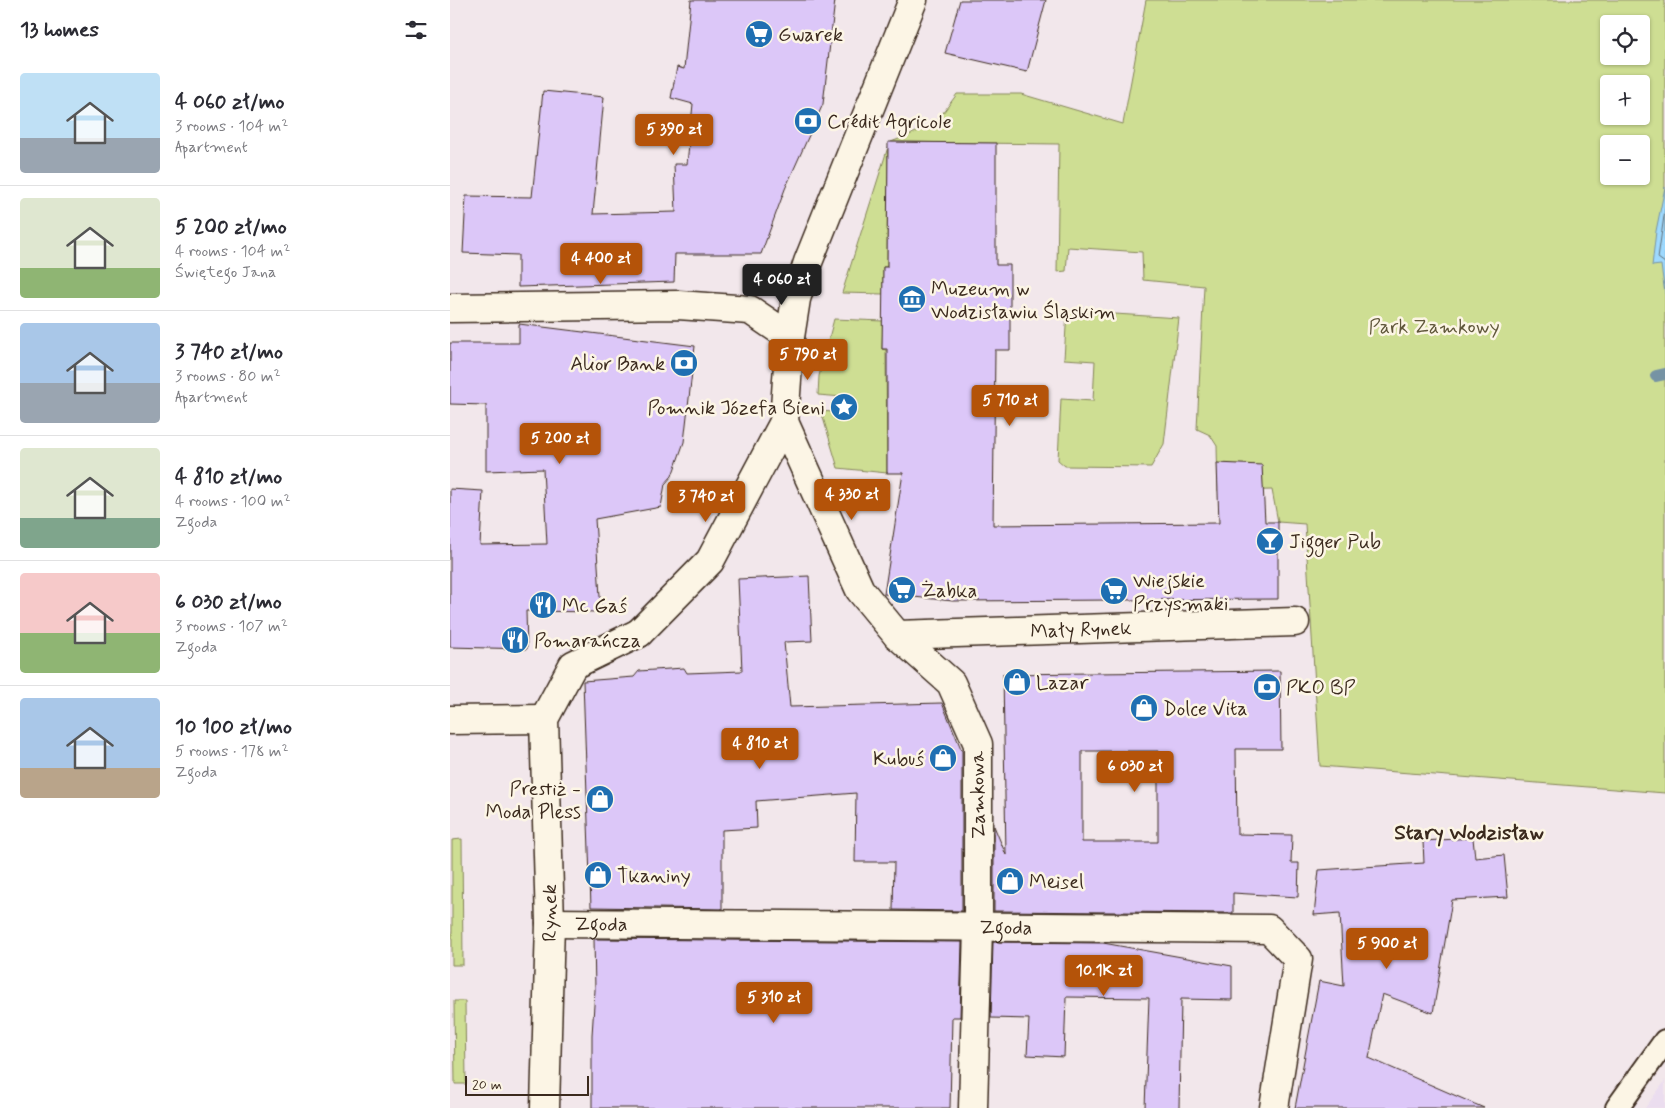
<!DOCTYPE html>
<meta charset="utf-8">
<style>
:root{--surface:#fff;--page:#f2f2f3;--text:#2b2b33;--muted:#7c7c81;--line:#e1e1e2;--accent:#b45309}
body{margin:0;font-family:Mynerve,sans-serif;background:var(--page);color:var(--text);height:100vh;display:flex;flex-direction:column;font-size:19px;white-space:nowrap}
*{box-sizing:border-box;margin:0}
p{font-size:16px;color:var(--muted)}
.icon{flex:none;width:28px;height:28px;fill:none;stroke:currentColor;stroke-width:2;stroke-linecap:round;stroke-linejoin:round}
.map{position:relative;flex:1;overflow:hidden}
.side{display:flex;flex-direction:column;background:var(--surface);width:450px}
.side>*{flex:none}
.controls{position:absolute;left:1150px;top:15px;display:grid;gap:10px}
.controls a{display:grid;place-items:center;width:50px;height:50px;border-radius:5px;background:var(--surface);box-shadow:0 1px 4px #0004;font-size:25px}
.scale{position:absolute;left:15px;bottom:12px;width:124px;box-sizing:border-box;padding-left:5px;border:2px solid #3b2a1e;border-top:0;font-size:14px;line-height:18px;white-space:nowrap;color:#3b2a1e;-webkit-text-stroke:4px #fcf5e5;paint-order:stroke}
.price{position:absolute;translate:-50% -42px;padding:0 11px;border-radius:5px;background:var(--accent);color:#fff;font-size:16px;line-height:32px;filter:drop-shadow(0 1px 2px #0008)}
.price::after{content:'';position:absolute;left:50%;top:30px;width:15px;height:11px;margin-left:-8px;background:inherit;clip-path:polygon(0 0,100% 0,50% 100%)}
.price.on{background:#222;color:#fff}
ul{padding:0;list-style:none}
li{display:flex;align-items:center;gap:15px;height:125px;padding:0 20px}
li+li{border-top:1px solid var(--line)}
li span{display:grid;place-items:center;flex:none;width:140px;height:100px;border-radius:5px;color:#555}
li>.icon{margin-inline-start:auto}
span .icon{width:60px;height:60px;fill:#fffc;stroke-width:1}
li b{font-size:21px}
h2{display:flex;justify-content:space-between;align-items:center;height:60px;padding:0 20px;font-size:21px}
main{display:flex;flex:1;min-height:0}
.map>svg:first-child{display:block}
.built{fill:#ebddef}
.green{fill:#cede93;stroke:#848458;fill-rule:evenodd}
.water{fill:#9ed9fe;stroke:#7693a4}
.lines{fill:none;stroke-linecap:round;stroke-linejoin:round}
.shore{stroke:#637078;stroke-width:1}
.stream{stroke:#7693a4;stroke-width:12}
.building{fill:#dcc7f8;stroke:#3b2a1e;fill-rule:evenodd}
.service-casing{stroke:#3b2a1e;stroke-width:26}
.pedestrian-casing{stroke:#3b2a1e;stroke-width:31}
.minor-casing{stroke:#3b2a1e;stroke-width:31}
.service{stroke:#fcf5e5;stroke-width:22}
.pedestrian{stroke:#fcf5e5;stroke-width:28}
.minor{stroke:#fcf5e5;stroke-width:28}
.labels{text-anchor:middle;stroke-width:5;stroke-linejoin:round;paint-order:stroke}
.poi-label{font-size:20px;fill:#3b2a1e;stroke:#fcf5e5;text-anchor:start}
.park-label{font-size:20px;fill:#60573b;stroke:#fcf5e5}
.street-label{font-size:20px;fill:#3b2a1e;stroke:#fcf5e5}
.neighbourhood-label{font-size:21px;font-weight:bold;fill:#3b2a1e;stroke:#fcf5e5}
</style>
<main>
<section class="side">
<h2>13 homes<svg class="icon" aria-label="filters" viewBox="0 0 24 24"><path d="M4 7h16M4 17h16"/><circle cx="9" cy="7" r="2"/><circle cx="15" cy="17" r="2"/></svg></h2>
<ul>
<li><span style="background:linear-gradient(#bfe0f5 65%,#9aa5b1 0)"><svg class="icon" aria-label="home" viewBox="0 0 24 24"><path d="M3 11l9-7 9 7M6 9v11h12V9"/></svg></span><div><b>4 060 zł/mo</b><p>3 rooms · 104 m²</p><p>Apartment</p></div></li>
<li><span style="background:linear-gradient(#dfe7d0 70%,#8fb573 0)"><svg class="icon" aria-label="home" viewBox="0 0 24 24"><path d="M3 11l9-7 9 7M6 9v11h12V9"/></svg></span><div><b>5 200 zł/mo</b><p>4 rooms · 104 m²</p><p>Świętego Jana</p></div></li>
<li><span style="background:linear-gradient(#a9c7e8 60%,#9aa5b1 0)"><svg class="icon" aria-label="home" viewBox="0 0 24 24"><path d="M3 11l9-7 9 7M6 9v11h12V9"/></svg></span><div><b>3 740 zł/mo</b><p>3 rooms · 80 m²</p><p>Apartment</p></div></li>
<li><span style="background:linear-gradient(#dfe7d0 70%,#7fa58c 0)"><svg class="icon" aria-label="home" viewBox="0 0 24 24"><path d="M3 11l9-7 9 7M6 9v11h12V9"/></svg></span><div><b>4 810 zł/mo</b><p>4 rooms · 100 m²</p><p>Zgoda</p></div></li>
<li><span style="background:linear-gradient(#f6c9c9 60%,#8fb573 0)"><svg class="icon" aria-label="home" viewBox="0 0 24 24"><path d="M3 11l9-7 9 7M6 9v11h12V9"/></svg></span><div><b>6 030 zł/mo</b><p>3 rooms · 107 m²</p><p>Zgoda</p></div></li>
<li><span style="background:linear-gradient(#a9c7e8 70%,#b9a48a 0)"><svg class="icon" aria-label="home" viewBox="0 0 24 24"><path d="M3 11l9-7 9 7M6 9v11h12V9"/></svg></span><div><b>10 100 zł/mo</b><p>5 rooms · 178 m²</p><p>Zgoda</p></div></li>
</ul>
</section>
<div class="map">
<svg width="1215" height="1108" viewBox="0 0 1215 1108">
<rect width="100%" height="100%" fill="#f2e7eb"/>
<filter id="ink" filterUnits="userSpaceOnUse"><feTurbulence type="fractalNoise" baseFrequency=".02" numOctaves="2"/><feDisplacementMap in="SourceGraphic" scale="10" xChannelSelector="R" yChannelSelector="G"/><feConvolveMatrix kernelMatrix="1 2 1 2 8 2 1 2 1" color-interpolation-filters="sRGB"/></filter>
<g filter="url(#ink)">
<path class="built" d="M1215 1081V1108H1195Z"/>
<g class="green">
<path d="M696 0H1215V793L870 766 855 524 828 522 822 490 768 491 767 446 760 435 747 429 754 286 693 280 692 252 618 247 616 271 607 272 609 144 441 142 484 125 507 94H571L673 124ZM1159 24H1191V56H1159ZM1159 84H1191V116H1159ZM1159 144H1191V176H1159Z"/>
<path d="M438 147 437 267H433V294L392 293Z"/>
<path d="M617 311 729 318 714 444 701 467 615 466 608 460 611 399 643 401 645 361 614 359Z"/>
<path d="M384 319 433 321 432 349 436 350 437 473 388 468 371 411 406 414 405 398 368 395 369 376Z"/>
<path d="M12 839 13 965H2V840Z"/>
<path d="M4 1001H15L16 1084H5Z"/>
</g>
<path class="water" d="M1215 187V294L1211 265 1202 266 1206 231Z"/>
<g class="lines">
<path class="shore" d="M1215 209 1208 258 1215 263"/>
<path class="stream" d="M1206 376 1215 374"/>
</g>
<g class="building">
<path d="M241 0H385L373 104 335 189 311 254H225L224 282 68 287V255L13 253 16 196 82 197 93 91 154 97 143 214 226 212 224 164H237L243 104 221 98 227 67 234 69Z"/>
<path d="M510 0H596L577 72 495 53Z"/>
<path d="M438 142 546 143V265H560V350H545L543 525 769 523 767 463 812 465 815 522H828V599L503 601 434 594 453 473H437V349H432L433 267H437Z"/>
<path d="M69 324 245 346 234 442 222 476 215 484 211 507 145 519 151 612 76 611 77 649 0 647V489L33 491 30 545 97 544 93 469 36 471V405L0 404V343H69Z"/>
<path d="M359 576 362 641 334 642 340 707 492 703 512 751V911L443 910 444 862H405L406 793 306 801 307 828 272 830V909L141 907 133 681 184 677 189 671 234 668 237 673 292 671 288 579Z"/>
<path d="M830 671 831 749H786L787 834 842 835 841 863H849L848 897 783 893V913L544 911V826L556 855 553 674ZM632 751H708V842H632Z"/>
<path d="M1023 838 1025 858 1054 855 1058 897 1002 900 983 1013 932 994 919 1058 1034 1108H845L869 981 894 986 890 913 864 915 869 870 974 863 973 841Z"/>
<path d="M144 939 512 942 510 1017H502L500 1108H142V1035L145 990Z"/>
<path d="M543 942 653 943 782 966V1000L731 999 729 1108H695L699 998 616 997 614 1057 577 1055 579 1019 541 1018Z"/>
</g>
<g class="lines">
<defs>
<path id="service" d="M1167 1108 1215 1041"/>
<g id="pedestrian">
<path d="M340 337 346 299 358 262 463 0"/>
<path id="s1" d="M447 635 845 622"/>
<path d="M0 720 94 719"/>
<path id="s2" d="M100 923 819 929 848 959 824 1108"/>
<path d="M95 1108 100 923 94 719 123 665 189 633"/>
</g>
<g id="minor">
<path d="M0 308 228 305 300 310 340 337 334 422 260 561 189 633"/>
<path d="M334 422 410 590 447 635 501 683 528 744V927L523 1108"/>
</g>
</defs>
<use href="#service" class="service-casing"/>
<use href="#pedestrian" class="pedestrian-casing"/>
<use href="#minor" class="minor-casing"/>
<use href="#service" class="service"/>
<use href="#pedestrian" class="pedestrian"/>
<use href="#minor" class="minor"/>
</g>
</g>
<defs>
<symbol id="supermarket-disc" viewBox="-11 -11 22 22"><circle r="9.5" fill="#1f6fb2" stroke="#fcf5e5"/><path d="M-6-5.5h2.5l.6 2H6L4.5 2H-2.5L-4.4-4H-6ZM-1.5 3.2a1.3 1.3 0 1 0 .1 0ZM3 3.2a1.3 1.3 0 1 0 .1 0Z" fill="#fff"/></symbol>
<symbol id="bank-disc" viewBox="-11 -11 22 22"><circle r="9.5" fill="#1f6fb2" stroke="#fcf5e5"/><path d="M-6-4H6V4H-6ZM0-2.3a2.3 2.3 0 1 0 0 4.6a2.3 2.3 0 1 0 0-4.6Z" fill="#fff"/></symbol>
<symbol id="museum-disc" viewBox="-11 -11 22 22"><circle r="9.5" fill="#1f6fb2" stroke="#fcf5e5"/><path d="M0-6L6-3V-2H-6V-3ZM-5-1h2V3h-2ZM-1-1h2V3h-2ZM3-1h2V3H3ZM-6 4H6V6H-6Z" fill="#fff"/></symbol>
<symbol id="sight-disc" viewBox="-11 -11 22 22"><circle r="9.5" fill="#1f6fb2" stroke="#fcf5e5"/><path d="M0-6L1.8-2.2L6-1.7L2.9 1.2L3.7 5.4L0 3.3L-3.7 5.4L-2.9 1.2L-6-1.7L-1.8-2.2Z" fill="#fff"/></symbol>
<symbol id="bar-disc" viewBox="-11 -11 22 22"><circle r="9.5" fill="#1f6fb2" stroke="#fcf5e5"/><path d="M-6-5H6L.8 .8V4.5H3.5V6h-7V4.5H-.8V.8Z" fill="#fff"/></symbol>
<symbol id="restaurant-disc" viewBox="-11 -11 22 22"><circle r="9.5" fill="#1f6fb2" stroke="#fcf5e5"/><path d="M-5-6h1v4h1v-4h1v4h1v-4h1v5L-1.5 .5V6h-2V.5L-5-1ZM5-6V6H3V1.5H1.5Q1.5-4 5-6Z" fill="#fff"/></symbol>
<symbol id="shop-disc" viewBox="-11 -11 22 22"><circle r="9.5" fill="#1f6fb2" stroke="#fcf5e5"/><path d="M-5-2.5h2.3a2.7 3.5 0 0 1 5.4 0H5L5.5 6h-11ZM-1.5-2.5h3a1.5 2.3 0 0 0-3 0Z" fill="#fff"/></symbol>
</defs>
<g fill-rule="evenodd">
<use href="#supermarket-disc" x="293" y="18" width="32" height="32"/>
<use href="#bank-disc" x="342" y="105" width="32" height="32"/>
<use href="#museum-disc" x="446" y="283" width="32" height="32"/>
<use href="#bank-disc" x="218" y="347" width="32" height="32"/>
<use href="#sight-disc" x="378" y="391" width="32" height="32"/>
<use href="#bar-disc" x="804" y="525" width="32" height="32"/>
<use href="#supermarket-disc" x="436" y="574" width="32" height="32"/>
<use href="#supermarket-disc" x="648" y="575" width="32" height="32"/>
<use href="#restaurant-disc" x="77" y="589" width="32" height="32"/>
<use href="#restaurant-disc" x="49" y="624" width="32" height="32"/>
<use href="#shop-disc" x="551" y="666" width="32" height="32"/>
<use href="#bank-disc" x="801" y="671" width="32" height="32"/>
<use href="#shop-disc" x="678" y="692" width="32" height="32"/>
<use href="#shop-disc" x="477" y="742" width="32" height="32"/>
<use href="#shop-disc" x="134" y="783" width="32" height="32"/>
<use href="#shop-disc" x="132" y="859" width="32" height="32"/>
<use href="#shop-disc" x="544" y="865" width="32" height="32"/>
</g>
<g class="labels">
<g class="poi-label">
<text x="328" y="41">Gwarek</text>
<text x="377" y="128">Crédit Agricole</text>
<text x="481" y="295">Muzeum w<tspan x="481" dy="23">Wodzisławiu Śląskim</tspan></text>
<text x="215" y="370" text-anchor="end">Alior Bank</text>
<text x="375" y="414" text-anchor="end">Pomnik Józefa Bieni</text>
<text x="839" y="548">Jigger Pub</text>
<text x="683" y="587">Wiejskie<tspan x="683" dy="23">Przysmaki</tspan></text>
<text x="471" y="597">Żabka</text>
<text x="112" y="612">Mc Gaś</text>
<text x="84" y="647">Pomarańcza</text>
<text x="586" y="689">Lazar</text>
<text x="836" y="694">PKO BP</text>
<text x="713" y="715">Dolce Vita</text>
<text x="474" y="765" text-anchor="end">Kubuś</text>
<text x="131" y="795" text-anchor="end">Prestiż -<tspan x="131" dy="23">Moda Pless</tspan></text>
<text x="167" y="882">Tkaniny</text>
<text x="579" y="888">Meisel</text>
</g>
<g class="park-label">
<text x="984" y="333">Park Zamkowy</text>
</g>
<g class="street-label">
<text dy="7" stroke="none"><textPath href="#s1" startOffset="184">Mały Rynek</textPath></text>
<text transform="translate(527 795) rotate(-91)" y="7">Zamkowa</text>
<text transform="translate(99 913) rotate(-90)" y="7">Rynek</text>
<text dy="7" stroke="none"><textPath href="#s2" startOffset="51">Zgoda</textPath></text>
<text dy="7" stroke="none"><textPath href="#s2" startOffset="456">Zgoda</textPath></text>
</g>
<g class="neighbourhood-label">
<text x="1019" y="839">Stary Wodzisław</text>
</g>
</g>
</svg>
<div class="controls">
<a><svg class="icon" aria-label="locate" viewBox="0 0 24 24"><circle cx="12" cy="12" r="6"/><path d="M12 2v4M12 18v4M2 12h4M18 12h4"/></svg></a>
<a>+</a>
<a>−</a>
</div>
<div class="scale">20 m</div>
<b class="price" style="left:224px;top:156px">5 390 zł</b>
<b class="price" style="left:151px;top:285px">4 400 zł</b>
<b class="price on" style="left:332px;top:306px">4 060 zł</b>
<b class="price" style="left:358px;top:381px">5 790 zł</b>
<b class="price" style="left:560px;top:427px">5 710 zł</b>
<b class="price" style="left:110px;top:465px">5 200 zł</b>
<b class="price" style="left:402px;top:521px">4 330 zł</b>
<b class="price" style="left:256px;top:523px">3 740 zł</b>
<b class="price" style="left:310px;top:770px">4 810 zł</b>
<b class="price" style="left:685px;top:793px">6 030 zł</b>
<b class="price" style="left:937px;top:970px">5 900 zł</b>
<b class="price" style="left:654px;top:997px">10.1K zł</b>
<b class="price" style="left:324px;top:1024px">5 310 zł</b>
</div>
</main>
